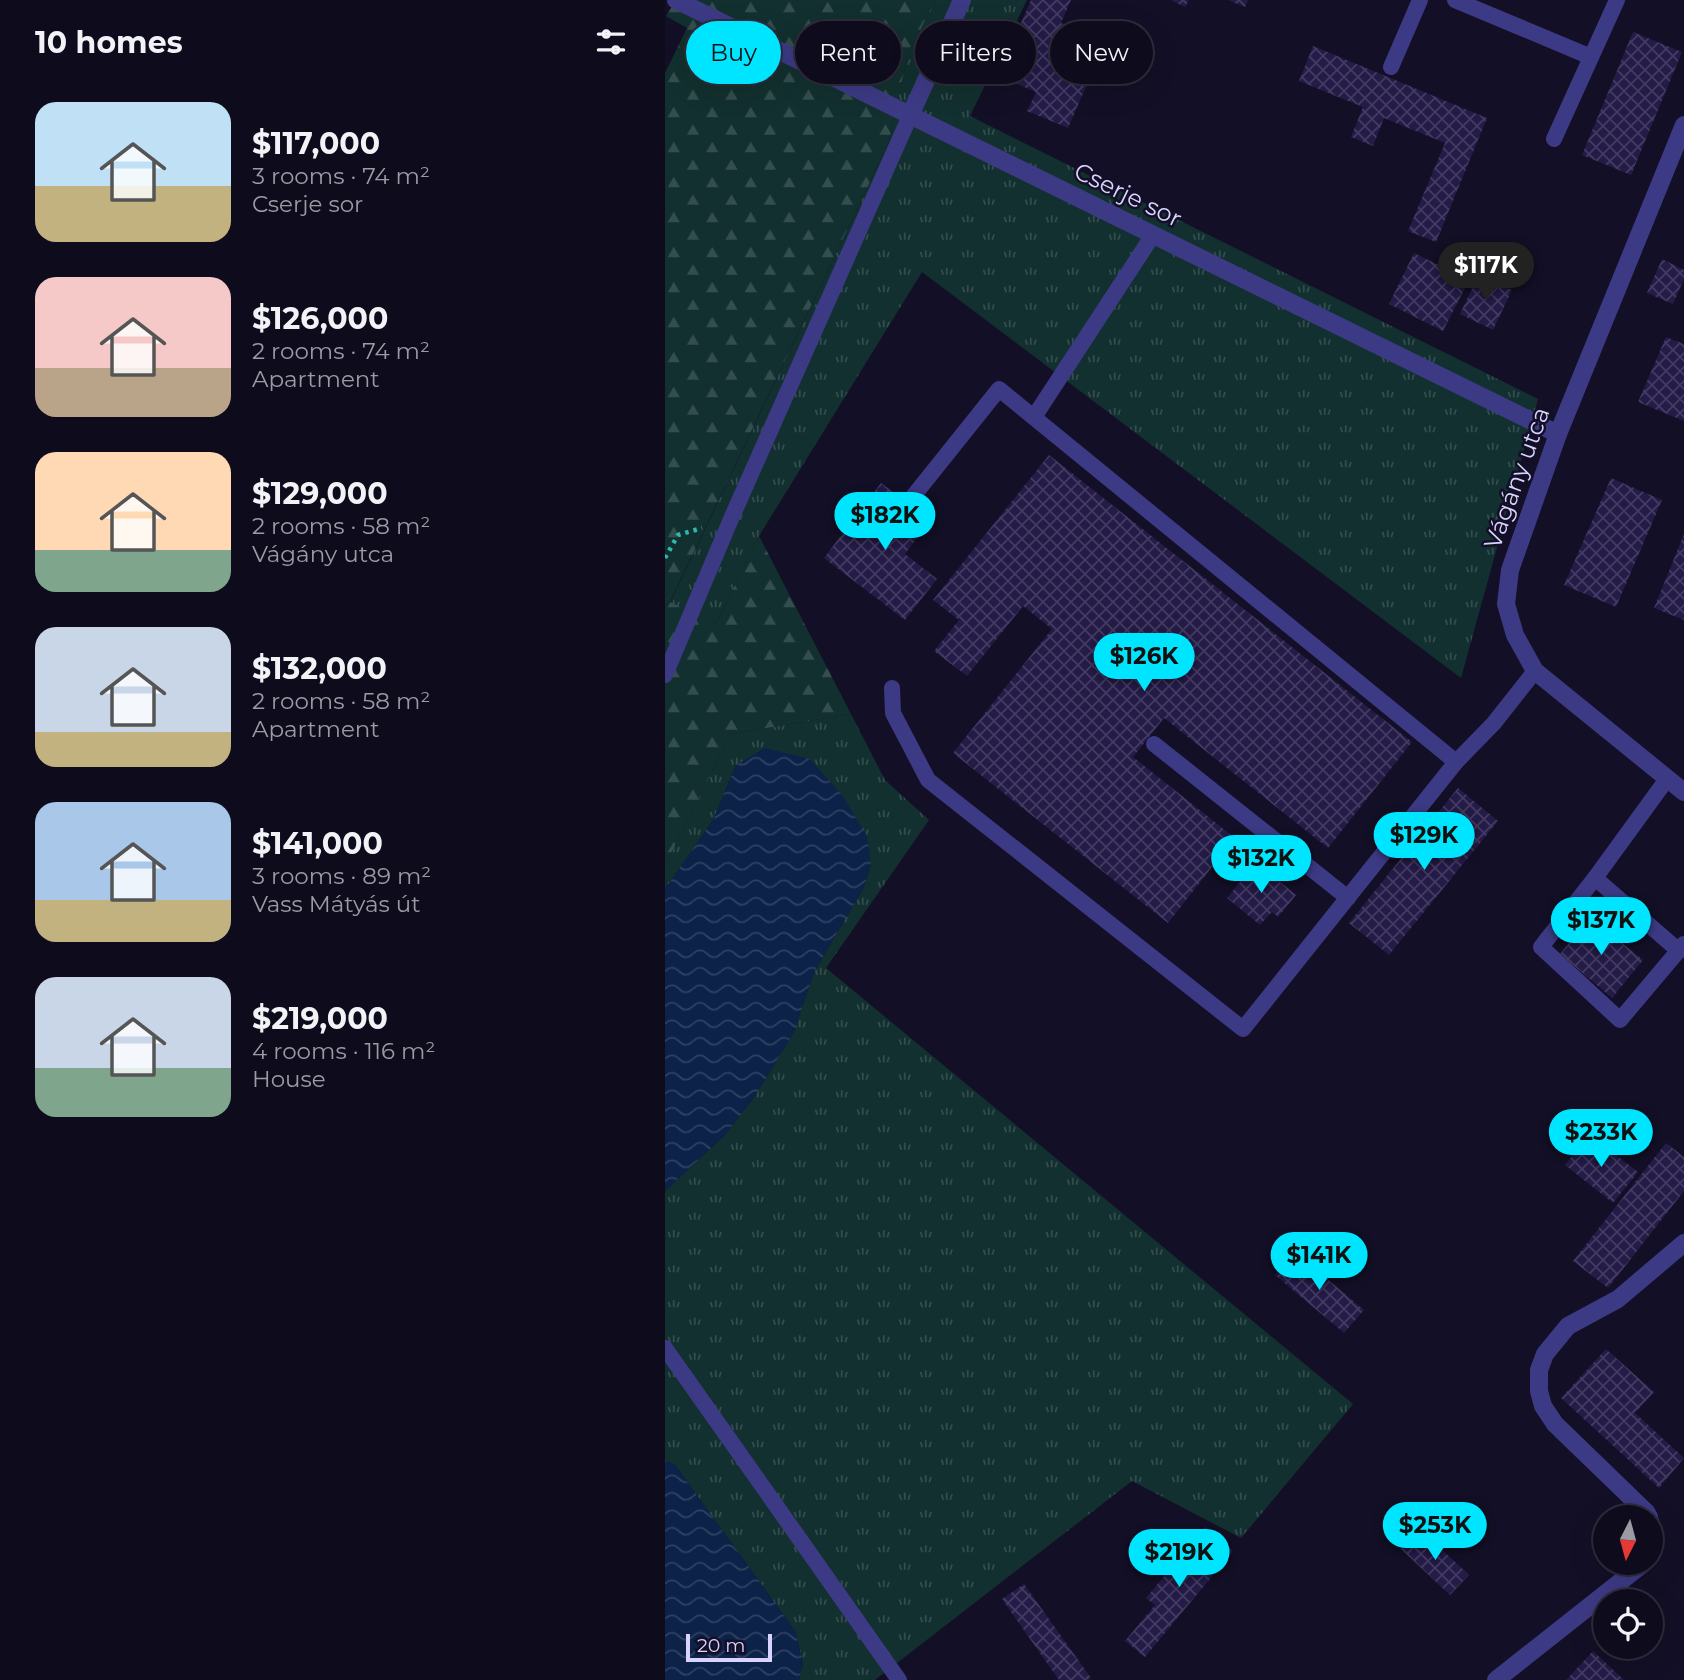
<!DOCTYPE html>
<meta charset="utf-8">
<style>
:root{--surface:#0e0b1c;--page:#1c1929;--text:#f1f3f6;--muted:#9b9ba3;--line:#2e2b3b;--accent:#00e5ff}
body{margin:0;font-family:Montserrat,sans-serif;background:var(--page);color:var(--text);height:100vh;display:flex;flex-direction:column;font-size:26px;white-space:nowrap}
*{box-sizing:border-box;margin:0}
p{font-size:23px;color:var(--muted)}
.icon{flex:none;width:38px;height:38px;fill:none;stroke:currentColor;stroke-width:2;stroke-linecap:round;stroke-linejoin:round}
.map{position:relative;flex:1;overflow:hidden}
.panel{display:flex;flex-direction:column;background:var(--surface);width:665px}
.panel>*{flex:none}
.guide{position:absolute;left:21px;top:21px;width:665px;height:63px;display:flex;gap:14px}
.needle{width:46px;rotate:186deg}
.controls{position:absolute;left:928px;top:1505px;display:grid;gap:14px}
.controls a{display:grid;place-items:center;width:70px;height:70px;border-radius:50%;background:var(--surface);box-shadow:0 7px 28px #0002,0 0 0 2px var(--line);font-size:35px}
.scale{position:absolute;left:21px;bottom:18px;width:86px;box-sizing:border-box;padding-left:7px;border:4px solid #d9d4ff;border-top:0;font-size:19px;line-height:24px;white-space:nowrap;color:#d9d4ff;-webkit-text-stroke:5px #130f26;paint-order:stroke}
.price{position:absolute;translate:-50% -60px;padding:0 16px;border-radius:24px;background:var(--accent);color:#111;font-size:23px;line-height:46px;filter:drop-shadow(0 2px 4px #0008)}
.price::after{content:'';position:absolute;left:50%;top:42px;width:21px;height:16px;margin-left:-10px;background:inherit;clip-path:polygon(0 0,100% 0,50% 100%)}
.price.active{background:#222;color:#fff}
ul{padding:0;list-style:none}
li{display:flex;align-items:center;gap:21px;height:175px;padding:0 35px}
li span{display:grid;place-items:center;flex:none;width:196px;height:140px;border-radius:21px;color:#555}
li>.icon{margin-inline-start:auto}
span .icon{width:84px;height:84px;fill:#fffc;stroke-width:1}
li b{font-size:30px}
h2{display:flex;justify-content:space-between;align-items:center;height:84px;padding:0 35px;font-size:30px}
.tag{padding:0 24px;border-radius:32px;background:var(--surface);box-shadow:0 7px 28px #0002,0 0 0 2px var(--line);font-size:24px;line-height:63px}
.tag.active{background:var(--accent);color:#111}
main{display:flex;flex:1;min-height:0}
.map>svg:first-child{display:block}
.grass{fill:url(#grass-tufts)}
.forest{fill:url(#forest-firs)}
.water{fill:url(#water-waves)}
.building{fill:url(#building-cross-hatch)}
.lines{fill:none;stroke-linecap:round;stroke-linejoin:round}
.path{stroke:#2fb8b0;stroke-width:4.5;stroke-dasharray:3.5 5;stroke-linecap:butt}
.lane{stroke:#3d3a85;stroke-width:16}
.street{stroke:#3d3a85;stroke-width:18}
.labels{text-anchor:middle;stroke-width:5;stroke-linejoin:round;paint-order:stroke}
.street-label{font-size:24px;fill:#d9d4ff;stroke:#130f26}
</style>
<main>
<section class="panel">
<h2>10 homes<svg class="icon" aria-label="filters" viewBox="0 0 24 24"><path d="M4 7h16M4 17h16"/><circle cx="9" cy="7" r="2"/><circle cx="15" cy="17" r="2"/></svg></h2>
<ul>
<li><span style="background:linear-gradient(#bfe0f5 60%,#c2b280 0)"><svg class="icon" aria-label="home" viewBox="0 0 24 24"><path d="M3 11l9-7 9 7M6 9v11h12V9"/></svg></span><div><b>$117,000</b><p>3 rooms · 74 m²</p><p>Cserje sor</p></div></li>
<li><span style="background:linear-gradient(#f6c9c9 65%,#b9a48a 0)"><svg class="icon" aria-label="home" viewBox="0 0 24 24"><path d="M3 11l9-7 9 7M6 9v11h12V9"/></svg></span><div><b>$126,000</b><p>2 rooms · 74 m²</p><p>Apartment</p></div></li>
<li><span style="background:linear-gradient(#ffd9b3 70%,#7fa58c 0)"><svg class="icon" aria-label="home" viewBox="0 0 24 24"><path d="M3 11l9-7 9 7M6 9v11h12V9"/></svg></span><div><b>$129,000</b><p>2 rooms · 58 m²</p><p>Vágány utca</p></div></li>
<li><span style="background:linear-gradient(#c9d6e8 75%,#c2b280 0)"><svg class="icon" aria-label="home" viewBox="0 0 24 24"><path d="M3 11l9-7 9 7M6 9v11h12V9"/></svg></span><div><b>$132,000</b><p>2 rooms · 58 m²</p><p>Apartment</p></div></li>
<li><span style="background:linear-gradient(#a9c7e8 70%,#c2b280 0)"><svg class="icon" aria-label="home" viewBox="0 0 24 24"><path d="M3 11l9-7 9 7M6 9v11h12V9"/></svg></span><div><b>$141,000</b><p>3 rooms · 89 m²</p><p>Vass Mátyás út</p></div></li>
<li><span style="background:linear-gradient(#c9d6e8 65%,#7fa58c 0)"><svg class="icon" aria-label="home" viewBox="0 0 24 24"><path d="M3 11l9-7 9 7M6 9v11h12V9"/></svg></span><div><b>$219,000</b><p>4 rooms · 116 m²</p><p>House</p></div></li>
</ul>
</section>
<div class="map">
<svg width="1019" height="1680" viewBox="0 0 1019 1680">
<defs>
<pattern id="grass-tufts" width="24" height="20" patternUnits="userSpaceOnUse" patternTransform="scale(1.75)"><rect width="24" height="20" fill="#12302f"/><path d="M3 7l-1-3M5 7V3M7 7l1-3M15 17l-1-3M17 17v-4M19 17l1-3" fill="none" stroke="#344d4e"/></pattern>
<pattern id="forest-firs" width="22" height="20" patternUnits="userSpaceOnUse" patternTransform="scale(1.75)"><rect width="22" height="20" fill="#12302f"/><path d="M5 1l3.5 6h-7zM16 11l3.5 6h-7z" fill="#344d4e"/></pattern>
<pattern id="water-waves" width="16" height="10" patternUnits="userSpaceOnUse" patternTransform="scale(1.75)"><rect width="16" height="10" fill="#0c2248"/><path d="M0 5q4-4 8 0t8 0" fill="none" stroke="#2f4163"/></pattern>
<pattern id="building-cross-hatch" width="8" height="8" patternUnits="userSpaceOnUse" patternTransform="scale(1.75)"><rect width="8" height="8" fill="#241b47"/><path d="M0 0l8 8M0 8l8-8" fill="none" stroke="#433b63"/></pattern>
</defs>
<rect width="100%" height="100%" fill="#130f26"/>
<g class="grass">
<path d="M270 0H362L305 116 873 399 796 678 257 272 94 536 51 624 5 603 224 142 242 57Z"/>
<path d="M186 714 220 780 264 820 161 968 688 1404 576 1538 467 1481 210 1680H134L138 1663 130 1631 10 1465 0 1460V1191L60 1135 90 1096 129 1032 149 972 198 889 206 865 71 765 48 820 0 889V865L66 734Z"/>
</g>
<path class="forest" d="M11 0H270L242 57 224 142 5 602 51 624 94 536 186 714 66 734 0 865V73L22 28 1 16Z"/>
<g class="water">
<path d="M100 748 145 759 177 795 202 836 206 865 198 889 149 972 129 1032 90 1096 60 1135 0 1191V889L48 820 71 765Z"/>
<path d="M0 1460 10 1465 130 1631 138 1663 134 1680H0Z"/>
</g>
<g class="building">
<path d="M366 0H406L396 23 440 43 403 128 362 111 371 92 333 76Z"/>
<path d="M506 0H524L520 7Z"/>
<path d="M563 0H583L580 7Z"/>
<path d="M968 32 1017 52 966 175 917 155Z"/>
<path d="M648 46 822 118 771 242 743 231 780 143 719 118 708 146 686 137 698 107 634 81Z"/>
<path d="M749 253 804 280 778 331 724 304Z"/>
<path d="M997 259 1019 270V279L1008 304 982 293Z"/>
<path d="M814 274 847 290 828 330 795 314Z"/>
<path d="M1001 337 1019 344V421L973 402Z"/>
<path d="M384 455 747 742 663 848 499 718 468 757 570 838 503 923 288 753 387 629 358 606 302 676 269 651 294 620 268 600Z"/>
<path d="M946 478 997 500 951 607 899 585Z"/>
<path d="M216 483 265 520 240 554 272 579 240 620 159 558Z"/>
<path d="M1019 534V620L989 608Z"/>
<path d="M793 788 833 821 724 955 684 923Z"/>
<path d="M591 862 631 895 613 917 607 912 595 925 562 898Z"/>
<path d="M925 917 978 960 947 998 895 954Z"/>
<path d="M924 1134 973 1172 948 1203 900 1165Z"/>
<path d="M1001 1143 1019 1157V1191L943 1288 908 1261Z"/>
<path d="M629 1251 699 1310 679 1333 610 1275Z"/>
<path d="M941 1349 989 1392 970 1413 1019 1458 994 1488 896 1398Z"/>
<path d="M540 1527 568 1551 480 1657 460 1641 490 1605 481 1598Z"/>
<path d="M755 1529 804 1575 785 1595 736 1549Z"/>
<path d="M359 1584 426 1678 424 1680H394L337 1599Z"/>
<path d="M928 1651 959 1680H901Z"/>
</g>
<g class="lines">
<path class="path" d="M0 558 13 535 37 528"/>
<g class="lane">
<path d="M790 0 926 57"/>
<path d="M726 67 755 0"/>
<path d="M889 139 952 0"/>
<path d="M369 417 488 235"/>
<path d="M246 499 334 389 791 762"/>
<path d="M0 675 66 519 245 116"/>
<path d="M227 688 228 713 263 780 578 1029 791 762 829 723 870 671"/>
<path d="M489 744 683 898"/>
<path d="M1002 779 930 878 876 947 955 1020 1019 944"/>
<path d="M930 878 1014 951"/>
<path d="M0 1348 234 1680"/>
</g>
<g class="street">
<path d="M11 0 893 434"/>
<path d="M245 116 297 0"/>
<path d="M1019 125 893 434 845 570 841 604 850 635 870 671 1019 792"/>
<path d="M984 1517 981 1512 890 1424 878 1406 874 1391V1370L880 1354 903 1326 953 1299 1019 1243"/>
<path d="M985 1521 988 1537 985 1552"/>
<path d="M831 1680 979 1563"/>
</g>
</g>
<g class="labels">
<g class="street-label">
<text transform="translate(463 195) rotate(26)" y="8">Cserje sor</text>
<text transform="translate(852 478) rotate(-70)" y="8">Vágány utca</text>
</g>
</g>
</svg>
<div class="controls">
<a><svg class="needle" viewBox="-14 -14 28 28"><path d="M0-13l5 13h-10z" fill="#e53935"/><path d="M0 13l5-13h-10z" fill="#9b9ba3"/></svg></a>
<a><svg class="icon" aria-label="locate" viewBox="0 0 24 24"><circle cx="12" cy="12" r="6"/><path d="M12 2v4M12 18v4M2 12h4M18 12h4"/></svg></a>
</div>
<div class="scale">20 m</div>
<b class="price active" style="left:821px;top:302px">$117K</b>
<b class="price" style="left:220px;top:552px">$182K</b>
<b class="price" style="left:479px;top:693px">$126K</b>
<b class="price" style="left:759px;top:872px">$129K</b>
<b class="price" style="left:596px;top:895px">$132K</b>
<b class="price" style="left:936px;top:957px">$137K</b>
<b class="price" style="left:936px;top:1169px">$233K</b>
<b class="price" style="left:654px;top:1292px">$141K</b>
<b class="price" style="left:770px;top:1562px">$253K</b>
<b class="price" style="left:514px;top:1589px">$219K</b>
<div class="guide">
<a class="tag active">Buy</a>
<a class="tag">Rent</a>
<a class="tag">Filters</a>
<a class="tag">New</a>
</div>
</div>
</main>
